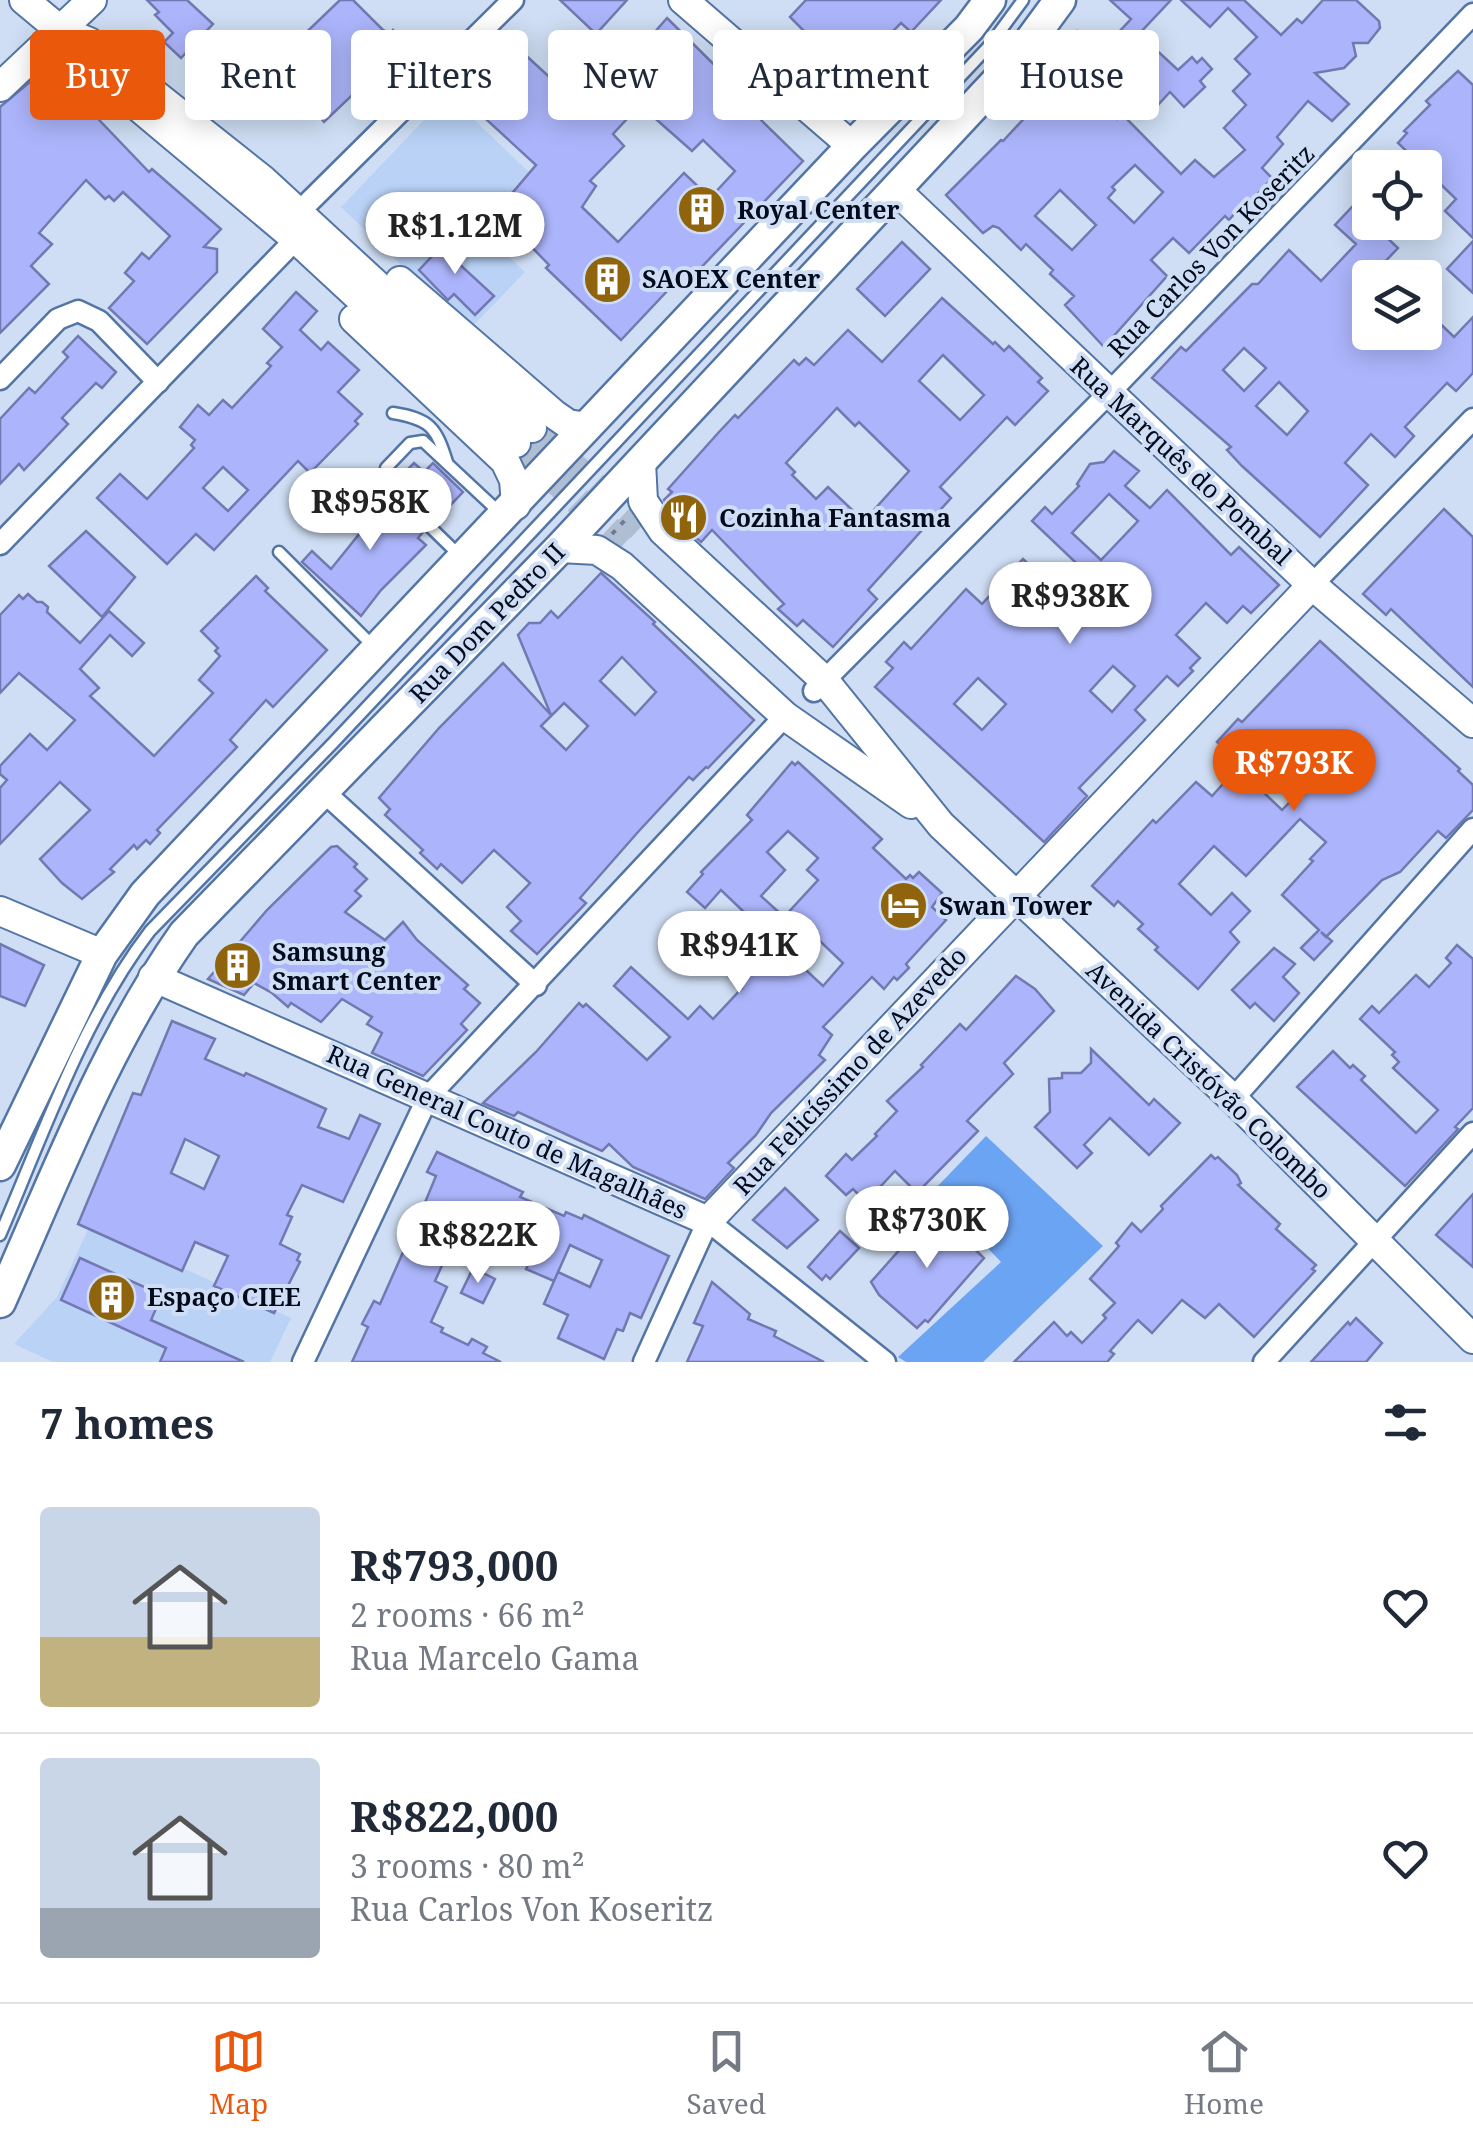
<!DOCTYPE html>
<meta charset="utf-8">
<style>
:root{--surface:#fff;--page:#f2f2f3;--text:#1f2937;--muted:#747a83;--line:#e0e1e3;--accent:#ea580c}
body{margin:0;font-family:"Noto Serif",serif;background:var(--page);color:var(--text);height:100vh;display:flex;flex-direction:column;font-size:38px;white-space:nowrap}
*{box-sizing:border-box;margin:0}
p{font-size:32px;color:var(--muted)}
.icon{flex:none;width:55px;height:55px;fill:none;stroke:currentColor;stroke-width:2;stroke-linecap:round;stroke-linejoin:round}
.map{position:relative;height:1362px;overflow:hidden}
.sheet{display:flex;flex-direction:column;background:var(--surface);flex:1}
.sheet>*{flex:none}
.hud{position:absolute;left:30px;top:30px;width:1415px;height:90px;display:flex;gap:20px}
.tools{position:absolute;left:1352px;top:150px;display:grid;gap:20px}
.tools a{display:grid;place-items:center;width:90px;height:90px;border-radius:10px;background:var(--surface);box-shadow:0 5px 25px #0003;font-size:50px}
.price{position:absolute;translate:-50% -85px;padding:0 22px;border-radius:35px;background:#fff;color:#222;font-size:32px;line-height:65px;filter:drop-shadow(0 2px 5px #0008)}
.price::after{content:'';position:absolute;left:50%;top:60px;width:30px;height:22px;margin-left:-15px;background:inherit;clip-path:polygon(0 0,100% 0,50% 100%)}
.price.active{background:var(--accent);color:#fff}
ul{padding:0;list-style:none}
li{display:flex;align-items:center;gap:30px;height:250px;padding:0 40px}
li+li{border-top:2px solid var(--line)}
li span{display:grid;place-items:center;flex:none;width:280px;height:200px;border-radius:10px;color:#555}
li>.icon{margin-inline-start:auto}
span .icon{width:120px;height:120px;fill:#fffc;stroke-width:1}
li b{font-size:42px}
h2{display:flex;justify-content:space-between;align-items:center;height:120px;padding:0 40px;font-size:42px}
.pill{padding:0 35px;border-radius:10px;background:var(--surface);box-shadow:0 5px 25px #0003;font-size:35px;line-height:90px}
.pill.active{background:var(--accent);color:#fff}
.menu{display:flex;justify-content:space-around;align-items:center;height:140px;border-top:2px solid var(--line);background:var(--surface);font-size:28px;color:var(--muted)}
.menu a{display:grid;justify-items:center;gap:5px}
.menu .active{color:var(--accent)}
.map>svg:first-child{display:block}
.built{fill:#b9d2f6}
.forest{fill:#6ca4f4}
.building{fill:#acb5fb;stroke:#7279b1;stroke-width:2.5;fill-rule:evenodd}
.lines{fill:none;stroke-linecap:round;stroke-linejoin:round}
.secondary-tunnel{stroke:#b0bed4;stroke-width:28;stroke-dasharray:28 14;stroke-linecap:butt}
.lane-casing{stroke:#5375a5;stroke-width:15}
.street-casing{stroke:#5375a5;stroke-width:25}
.secondary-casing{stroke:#5375a5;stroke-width:32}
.primary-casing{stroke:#5375a5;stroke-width:35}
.path{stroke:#6e7a8e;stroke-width:4;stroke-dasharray:5 8;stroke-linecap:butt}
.lane{stroke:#fff;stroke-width:10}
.street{stroke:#fff;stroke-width:20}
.secondary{stroke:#fff;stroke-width:28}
.primary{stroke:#fff;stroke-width:30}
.labels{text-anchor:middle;stroke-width:8;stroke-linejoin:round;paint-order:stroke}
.poi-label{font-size:25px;font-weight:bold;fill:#020b1d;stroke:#cfdef4;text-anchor:start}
.street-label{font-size:25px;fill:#020b1d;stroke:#cfdef4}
</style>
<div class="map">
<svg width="1473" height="1362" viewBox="0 0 1473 1362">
<rect width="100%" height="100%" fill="#cfdef4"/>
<g class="built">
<path d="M448 95 553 195 502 250 525 272 469 330 341 207Z"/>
<path d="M90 1225 291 1318 270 1362H53L14 1344 57 1297Z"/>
</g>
<path class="forest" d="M986 1136 1103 1246 983 1362H906L898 1357 1001 1262 933 1191Z"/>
<g class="building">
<path d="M147 0H187L213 24 181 58 164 42 173 33 155 15 159 12Z"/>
<path d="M340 0H353L382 29 390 34 393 30 406 44 324 122 292 83 287 80 284 82 270 67Z"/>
<path d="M560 0H627L596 34Z"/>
<path d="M806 0H941L911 32 901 23 845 80 812 49 816 43 790 17Z"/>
<path d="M1110 0H1171L1139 34 1178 70 1192 57 1197 63 1202 58 1212 69 1200 81 1205 87 1184 107 1170 92 1157 106 1115 67 1090 93 1117 119 1122 114 1181 174 1195 160 1214 177 1245 150 1224 128 1246 105 1233 91 1250 74 1235 59 1257 37 1228 8 1210 27 1181 0H1244L1281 35 1297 19 1302 23 1323 0H1356L1379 21 1380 28 1368 43H1353L1356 56 1344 68 1315 73 1349 104 1332 121 1308 101 1277 137 1283 144 1262 168 1272 178 1240 213 1237 211 1229 220 1225 216 1189 253 1173 238 1151 260 1167 276 1104 347 1065 305 1074 296 1050 274 1053 270 1026 244 1021 250 999 228 993 226 983 233 946 195 1001 140 1003 141 1059 81 1056 77 1071 61 1059 50 1077 31 1100 52 1131 19ZM1135 165 1163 192 1134 223 1108 198 1115 190 1112 187ZM1060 190 1096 225 1072 250 1035 216Z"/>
<path d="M667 18 761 111 757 116 803 161 693 276 687 270 621 340 546 268 549 265 497 211 536 165 464 99 487 74 491 78 518 48 586 111ZM640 105 692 151 703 140 735 171 710 198 684 173 618 242 582 207 596 186 590 181 624 146 613 134Z"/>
<path d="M1458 71 1473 85V238L1445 211 1456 199 1398 143 1407 133 1404 131 1430 105 1426 101Z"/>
<path d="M42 72 74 106 80 100 149 172 152 169 221 229 204 247 217 249V272L147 344 109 308 134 281 125 273 142 253 149 259 170 236 123 192 114 201 109 196 105 199 86 180 39 233 52 244 31 266 49 284 0 333V107Z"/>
<path d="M1370 188V222L1398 248 1362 286 1370 293V332H1425V309L1454 337 1473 317V373L1456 391 1447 383 1405 427 1414 436 1395 457 1371 434 1345 463 1368 485 1320 537 1242 466 1227 450 1231 447 1152 378 1181 347 1186 351 1252 284H1258L1289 250 1321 281 1356 244 1335 225ZM1244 348 1266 368 1244 391 1223 370ZM1279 382 1308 411 1287 435 1256 406Z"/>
<path d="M444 235 462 252 457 262 494 296 475 315 454 294 448 300 419 270 436 252 432 248Z"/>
<path d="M1473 241V293L1447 269Z"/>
<path d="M902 242 930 269 885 316 857 289Z"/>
<path d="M296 292 317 311 300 330 321 350 328 342 359 370 338 392 362 414 355 421 358 424 310 473 298 461 214 550 196 534 167 564 97 498 120 474 147 499 194 448 191 445 195 440 180 427 198 405 209 415 223 400 232 408 271 366 267 363 282 347 263 329ZM223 467 248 490 228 511 203 488Z"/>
<path d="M942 298 993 344 995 342 1004 351 1009 346 1042 378 1038 382 1048 391 1015 425 1007 417 940 487 951 498 868 590 877 599 833 647 803 620 797 626 778 609 784 604 712 530 701 542 676 520 664 500 672 492 668 489 719 432 735 415 738 418 794 360 799 365 806 358 814 365 848 330 882 362ZM943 355 984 395 960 420 919 381ZM837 408 855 426 859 422 909 471 864 521 828 487 816 499 792 475 795 472 786 463Z"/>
<path d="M78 336 116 372 102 388 96 383 62 418 68 424 24 470 19 464 0 484V419L29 388 35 393 68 357 63 352Z"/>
<path d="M1114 451 1139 471 1125 486 1150 508 1167 490 1231 555 1239 547 1279 585 1251 613 1243 606 1227 623 1206 603 1176 635 1200 658 1190 668 1193 671 1178 686 1167 676 1135 710 1145 720 1079 788 1087 796 1044 842 875 687 893 668 886 662 904 642 911 649 966 589 982 604 1023 559 1090 621 1113 598 1032 521 1045 507 1052 514 1079 486 1077 484 1090 464 1104 462ZM1109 494 1138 521 1101 560 1072 533ZM1113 666 1135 686 1112 712 1090 691ZM978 678 1006 704 982 730 954 704Z"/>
<path d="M414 463 424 472 433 463 463 492 436 520 396 481Z"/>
<path d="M367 493 376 501 383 494 423 532 418 538 426 545 381 590 361 616 302 562 312 551 331 569 360 533 344 517Z"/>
<path d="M1444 509 1473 537V687L1391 609 1386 615 1363 594Z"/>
<path d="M86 531 135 577 102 617 49 566Z"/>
<path d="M601 573 655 622 653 624 754 720 708 768 706 767 693 780 689 777 638 832 580 898 586 903 537 954 511 931 521 921 507 907 530 883 494 850 462 883 441 864 437 869 420 853 423 850 385 815 390 809 379 798 439 728 503 663 551 715 518 635 529 623H540L551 611 558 618ZM622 657 656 692 635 715 600 681ZM564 703 588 726 566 750 541 726Z"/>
<path d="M256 576 268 588 265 591 327 650 273 707 266 700 230 740 237 747 157 830 160 833 150 844 146 840 137 849 134 845 110 869 114 872 82 899 62 883 40 859 90 810 60 782 0 844V788L7 780 0 774V766L30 734 47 750 75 720 19 673 0 693V615L19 595 23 599 28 594 37 602H42L48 607 47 612 80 643 109 611 144 643 132 656 110 635 80 669 99 688 90 696 154 756 213 693 199 680 220 656 215 651 218 648 201 631Z"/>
<path d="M1320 641 1460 769 1458 771 1473 785V810L1446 838 1438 831 1400 872 1382 880 1326 937 1321 932 1332 941 1314 960 1301 948 1319 930 1282 895 1313 861 1310 859 1326 842 1300 819 1246 876 1214 846 1179 884 1211 915 1232 893 1250 911 1230 932 1239 942 1198 989 1155 950 1158 947 1138 929 1143 924 1118 901 1114 906 1092 886 1153 820 1156 823 1196 782 1212 796 1241 764 1217 742 1238 719 1242 722ZM1286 762 1308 783 1282 810 1261 790Z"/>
<path d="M792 762 795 765 798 762 882 839 873 848 906 879 910 875 913 878 919 872 942 893 932 907 946 920 906 964 909 968 897 980 894 977 884 989 872 977 823 1027 832 1035 819 1055 825 1060 771 1113 756 1135 728 1163 734 1168 705 1199 633 1167 609 1144 602 1151 518 1112 514 1116 483 1103 536 1052 579 1003 583 1007 586 1004 647 1060 670 1037 614 986 631 967 688 1019 700 1006 713 1019 742 988 729 977 757 947H721V932L744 912 721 890 705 908 687 892 703 874 701 872 752 820 747 815ZM788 831 818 858 807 870 818 880 784 917 761 896 785 870 767 852ZM802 924 843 963 823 986 781 947Z"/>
<path d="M337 846 357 864 354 867 367 879 355 891 361 896 345 912 385 940 403 922 417 940 468 985 464 989 480 1003 461 1024 467 1030 423 1076 372 1053 382 1033 367 1024 372 1017 342 999 321 1022 291 1003 288 1007 272 993 254 983 244 995 208 979 267 910 331 847Z"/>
<path d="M0 944 44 965 25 1006 0 996Z"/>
<path d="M1457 945 1473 959V1108L1455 1127 1458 1129 1405 1186 1297 1087 1333 1051 1350 1068 1353 1065 1365 1076 1361 1080 1416 1133 1438 1110 1393 1068 1399 1062 1392 1055 1395 1052 1360 1019 1372 1006 1379 1013 1416 975 1429 987 1451 963 1446 958Z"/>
<path d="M1274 948 1295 964 1283 977 1299 993 1274 1021 1255 1003 1250 1008 1232 990Z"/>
<path d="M1016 976 1035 989 1054 1011 1004 1063 1013 1074 967 1121 978 1131 917 1193 895 1171 866 1202 853 1189 846 1195 826 1176 846 1154 852 1160 877 1136 875 1134 897 1111 887 1101 923 1067 921 1065 960 1024 966 1030Z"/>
<path d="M172 1021 215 1039 205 1059 244 1076 246 1073 326 1109 318 1127 349 1139 360 1115 380 1124 343 1202 302 1185 287 1215 292 1217 280 1244 300 1254 297 1260 300 1262 274 1313 214 1286 228 1256 195 1242 182 1271 78 1224 133 1093 141 1095ZM185 1139 219 1156 204 1189 171 1173Z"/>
<path d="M1091 1049 1149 1105 1154 1099 1180 1123 1149 1155 1110 1118 1084 1145 1092 1153 1077 1168 1035 1127 1050 1112 1049 1079 1062 1078V1073H1081L1091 1063Z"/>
<path d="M437 1152 523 1192 520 1197 564 1216 566 1212 582 1219 584 1215 669 1256 641 1318 630 1313 623 1331 617 1329 604 1359 558 1338 568 1315 544 1304 558 1272 590 1287 602 1260 570 1245 554 1281 526 1269 532 1256 482 1234 471 1263 448 1252 435 1281 447 1287 431 1322 443 1328 441 1332 468 1345 472 1339 487 1347 483 1353 501 1362H352L368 1327 362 1324 374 1301 380 1304 424 1205 436 1176 427 1172Z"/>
<path d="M1211 1155 1215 1159 1218 1157 1237 1175 1241 1183 1238 1185 1280 1224 1276 1229 1316 1265 1312 1269 1315 1271 1254 1337 1219 1304 1205 1318 1182 1300 1152 1333 1138 1320 1110 1351 1114 1354 1107 1362H1014L1054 1322 1067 1336 1071 1332 1082 1343 1106 1318 1103 1315 1115 1303 1090 1279 1119 1246 1116 1243 1132 1223 1141 1232 1163 1209 1161 1206Z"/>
<path d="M785 1188 818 1220 787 1248 753 1220Z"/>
<path d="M1473 1194V1267L1436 1235Z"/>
<path d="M932 1213 939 1215 984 1258 928 1322 925 1320 917 1328 879 1295 871 1282Z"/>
<path d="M840 1231 859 1248 830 1279 826 1275 822 1280 808 1267Z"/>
<path d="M80 1258 162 1295 151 1320 244 1362H160L166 1348 61 1300Z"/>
<path d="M473 1268 495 1279 483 1303 461 1293Z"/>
<path d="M712 1282 750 1314 748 1319 776 1331 774 1336 824 1362H687L703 1326 694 1323Z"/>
<path d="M1356 1318 1382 1343 1366 1362H1311L1348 1322 1350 1325Z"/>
</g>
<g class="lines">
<g class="secondary-tunnel">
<path d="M532 428 640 528"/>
<path d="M516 443 624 544"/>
</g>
<defs>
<g id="lane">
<path d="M393 413C430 419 436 427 447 462"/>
<path d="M279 552 374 647"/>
<path d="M460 556 386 484V468L410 443 423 441 500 513"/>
<path d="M0 1235C44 1133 82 1020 150 931L333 743 990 45 1023 0"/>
</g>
<g id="street">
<path d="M309 202 513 0"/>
<path d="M0 379 58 319 78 311 99 321 158 382"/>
<path d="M0 544 296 239"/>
<path d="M1312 585 1473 419"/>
<path d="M814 691 1108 394 1473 14"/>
<path d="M324 792 536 985"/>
<path d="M1233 1099 1473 829"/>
<path d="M303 1362 428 1097 785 716"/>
<path d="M644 1362 708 1221 885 1362"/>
<path d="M1264 1362 1473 1133"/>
</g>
<g id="secondary">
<path d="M24 0 60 30 89 42 263 180 532 428"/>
<path d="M683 0 852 146"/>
<path d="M74 53 296 239 516 443"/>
<path d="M0 87 92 0"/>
<path d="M896 190 1312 585 1473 723"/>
<path d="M400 281 555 415 568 424 587 427"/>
<path d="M354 319 505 461 514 480 516 505"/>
<path d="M641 462 643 501 663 531 824 680 941 825 1233 1099 1473 1339"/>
<path d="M560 548 597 550 622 566 785 716 911 804"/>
<path d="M0 911 102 954"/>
<path d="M153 977 708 1221 1312 585"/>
</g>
<g id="primary">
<path d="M0 1165 102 954 145 894 852 146 969 28 990 0"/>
<path d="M0 1302C56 1177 105 1046 184 934L560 548 1013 64 1060 0"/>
</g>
</defs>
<use href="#lane" class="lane-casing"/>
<use href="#street" class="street-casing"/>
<use href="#secondary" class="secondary-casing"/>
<use href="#primary" class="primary-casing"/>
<path class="path" d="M612 534 626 519"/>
<use href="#lane" class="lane"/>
<use href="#street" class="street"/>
<use href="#secondary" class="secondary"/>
<use href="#primary" class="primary"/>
</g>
<defs>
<symbol id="building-disc" viewBox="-11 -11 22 22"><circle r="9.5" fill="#90640c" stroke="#cfdef4"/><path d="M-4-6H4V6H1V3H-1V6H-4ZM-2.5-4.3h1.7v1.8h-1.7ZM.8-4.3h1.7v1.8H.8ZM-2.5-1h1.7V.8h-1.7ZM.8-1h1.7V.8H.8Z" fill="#fff"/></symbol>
<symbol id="restaurant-disc" viewBox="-11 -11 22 22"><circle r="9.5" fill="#90640c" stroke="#cfdef4"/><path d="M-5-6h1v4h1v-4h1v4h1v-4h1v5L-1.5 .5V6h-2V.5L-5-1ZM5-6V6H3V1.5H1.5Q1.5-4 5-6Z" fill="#fff"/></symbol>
<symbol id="hotel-disc" viewBox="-11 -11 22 22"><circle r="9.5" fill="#90640c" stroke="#cfdef4"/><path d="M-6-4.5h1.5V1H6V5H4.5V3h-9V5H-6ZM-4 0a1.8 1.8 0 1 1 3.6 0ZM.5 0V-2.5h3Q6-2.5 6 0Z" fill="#fff"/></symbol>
</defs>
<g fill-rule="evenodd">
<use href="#building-disc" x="674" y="182" width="55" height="55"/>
<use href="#building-disc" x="580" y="252" width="55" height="55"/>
<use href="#restaurant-disc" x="656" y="490" width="55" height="55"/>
<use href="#hotel-disc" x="876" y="878" width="55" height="55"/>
<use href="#building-disc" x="210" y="938" width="55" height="55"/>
<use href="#building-disc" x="84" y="1270" width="55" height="55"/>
</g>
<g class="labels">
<g class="poi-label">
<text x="737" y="219">Royal Center</text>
<text x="642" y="288">SAOEX Center</text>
<text x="719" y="527">Cozinha Fantasma</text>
<text x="939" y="915">Swan Tower</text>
<text x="272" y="961">Samsung<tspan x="272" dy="29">Smart Center</tspan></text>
<text x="147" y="1306">Espaço CIEE</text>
</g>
<g class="street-label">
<text transform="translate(1211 251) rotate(-46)" y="9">Rua Carlos Von Koseritz</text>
<text transform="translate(1181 461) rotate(43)" y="9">Rua Marquês do Pombal</text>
<text transform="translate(487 623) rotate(-46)" y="9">Rua Dom Pedro II</text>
<text transform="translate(850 1071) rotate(-47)" y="9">Rua Felicíssimo de Azevedo</text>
<text transform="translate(1209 1080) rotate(44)" y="9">Avenida Cristóvão Colombo</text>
<text transform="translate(507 1132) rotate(24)" y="9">Rua General Couto de Magalhães</text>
</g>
</g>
</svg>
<div class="tools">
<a><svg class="icon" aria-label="locate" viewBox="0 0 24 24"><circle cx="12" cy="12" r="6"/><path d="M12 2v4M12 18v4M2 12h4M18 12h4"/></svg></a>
<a><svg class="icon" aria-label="layers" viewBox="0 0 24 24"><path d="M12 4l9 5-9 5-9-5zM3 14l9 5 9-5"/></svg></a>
</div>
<b class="price" style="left:455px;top:277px">R$1.12M</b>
<b class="price" style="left:370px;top:553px">R$958K</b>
<b class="price" style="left:1070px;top:647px">R$938K</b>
<b class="price active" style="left:1294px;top:814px">R$793K</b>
<b class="price" style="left:739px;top:996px">R$941K</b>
<b class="price" style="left:927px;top:1271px">R$730K</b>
<b class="price" style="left:478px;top:1286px">R$822K</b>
<div class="hud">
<a class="pill active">Buy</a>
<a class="pill">Rent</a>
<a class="pill">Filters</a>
<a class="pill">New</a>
<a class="pill">Apartment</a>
<a class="pill">House</a>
</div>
</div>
<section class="sheet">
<h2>7 homes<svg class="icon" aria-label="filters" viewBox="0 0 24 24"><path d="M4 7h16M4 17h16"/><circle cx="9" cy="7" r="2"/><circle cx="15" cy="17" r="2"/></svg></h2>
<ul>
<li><span style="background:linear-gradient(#c9d6e8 65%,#c2b280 0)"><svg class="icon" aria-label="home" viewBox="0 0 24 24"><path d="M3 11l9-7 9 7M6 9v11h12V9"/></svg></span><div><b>R$793,000</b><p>2 rooms · 66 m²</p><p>Rua Marcelo Gama</p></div><svg class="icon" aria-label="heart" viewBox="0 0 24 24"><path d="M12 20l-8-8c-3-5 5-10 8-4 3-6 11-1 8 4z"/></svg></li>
<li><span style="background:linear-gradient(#c9d6e8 75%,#9aa5b1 0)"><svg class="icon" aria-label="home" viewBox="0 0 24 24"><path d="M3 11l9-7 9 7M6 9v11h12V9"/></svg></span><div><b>R$822,000</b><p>3 rooms · 80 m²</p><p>Rua Carlos Von Koseritz</p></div><svg class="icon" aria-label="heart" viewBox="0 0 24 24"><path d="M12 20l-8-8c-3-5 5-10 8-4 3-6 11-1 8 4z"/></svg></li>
</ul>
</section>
<nav class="menu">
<a class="active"><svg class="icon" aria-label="map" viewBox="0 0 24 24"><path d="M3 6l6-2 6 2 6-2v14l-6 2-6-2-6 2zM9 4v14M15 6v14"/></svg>Map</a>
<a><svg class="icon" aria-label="saved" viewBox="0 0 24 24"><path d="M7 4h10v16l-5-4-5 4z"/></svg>Saved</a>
<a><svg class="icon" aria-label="home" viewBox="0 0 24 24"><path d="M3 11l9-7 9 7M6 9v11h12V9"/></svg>Home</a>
</nav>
